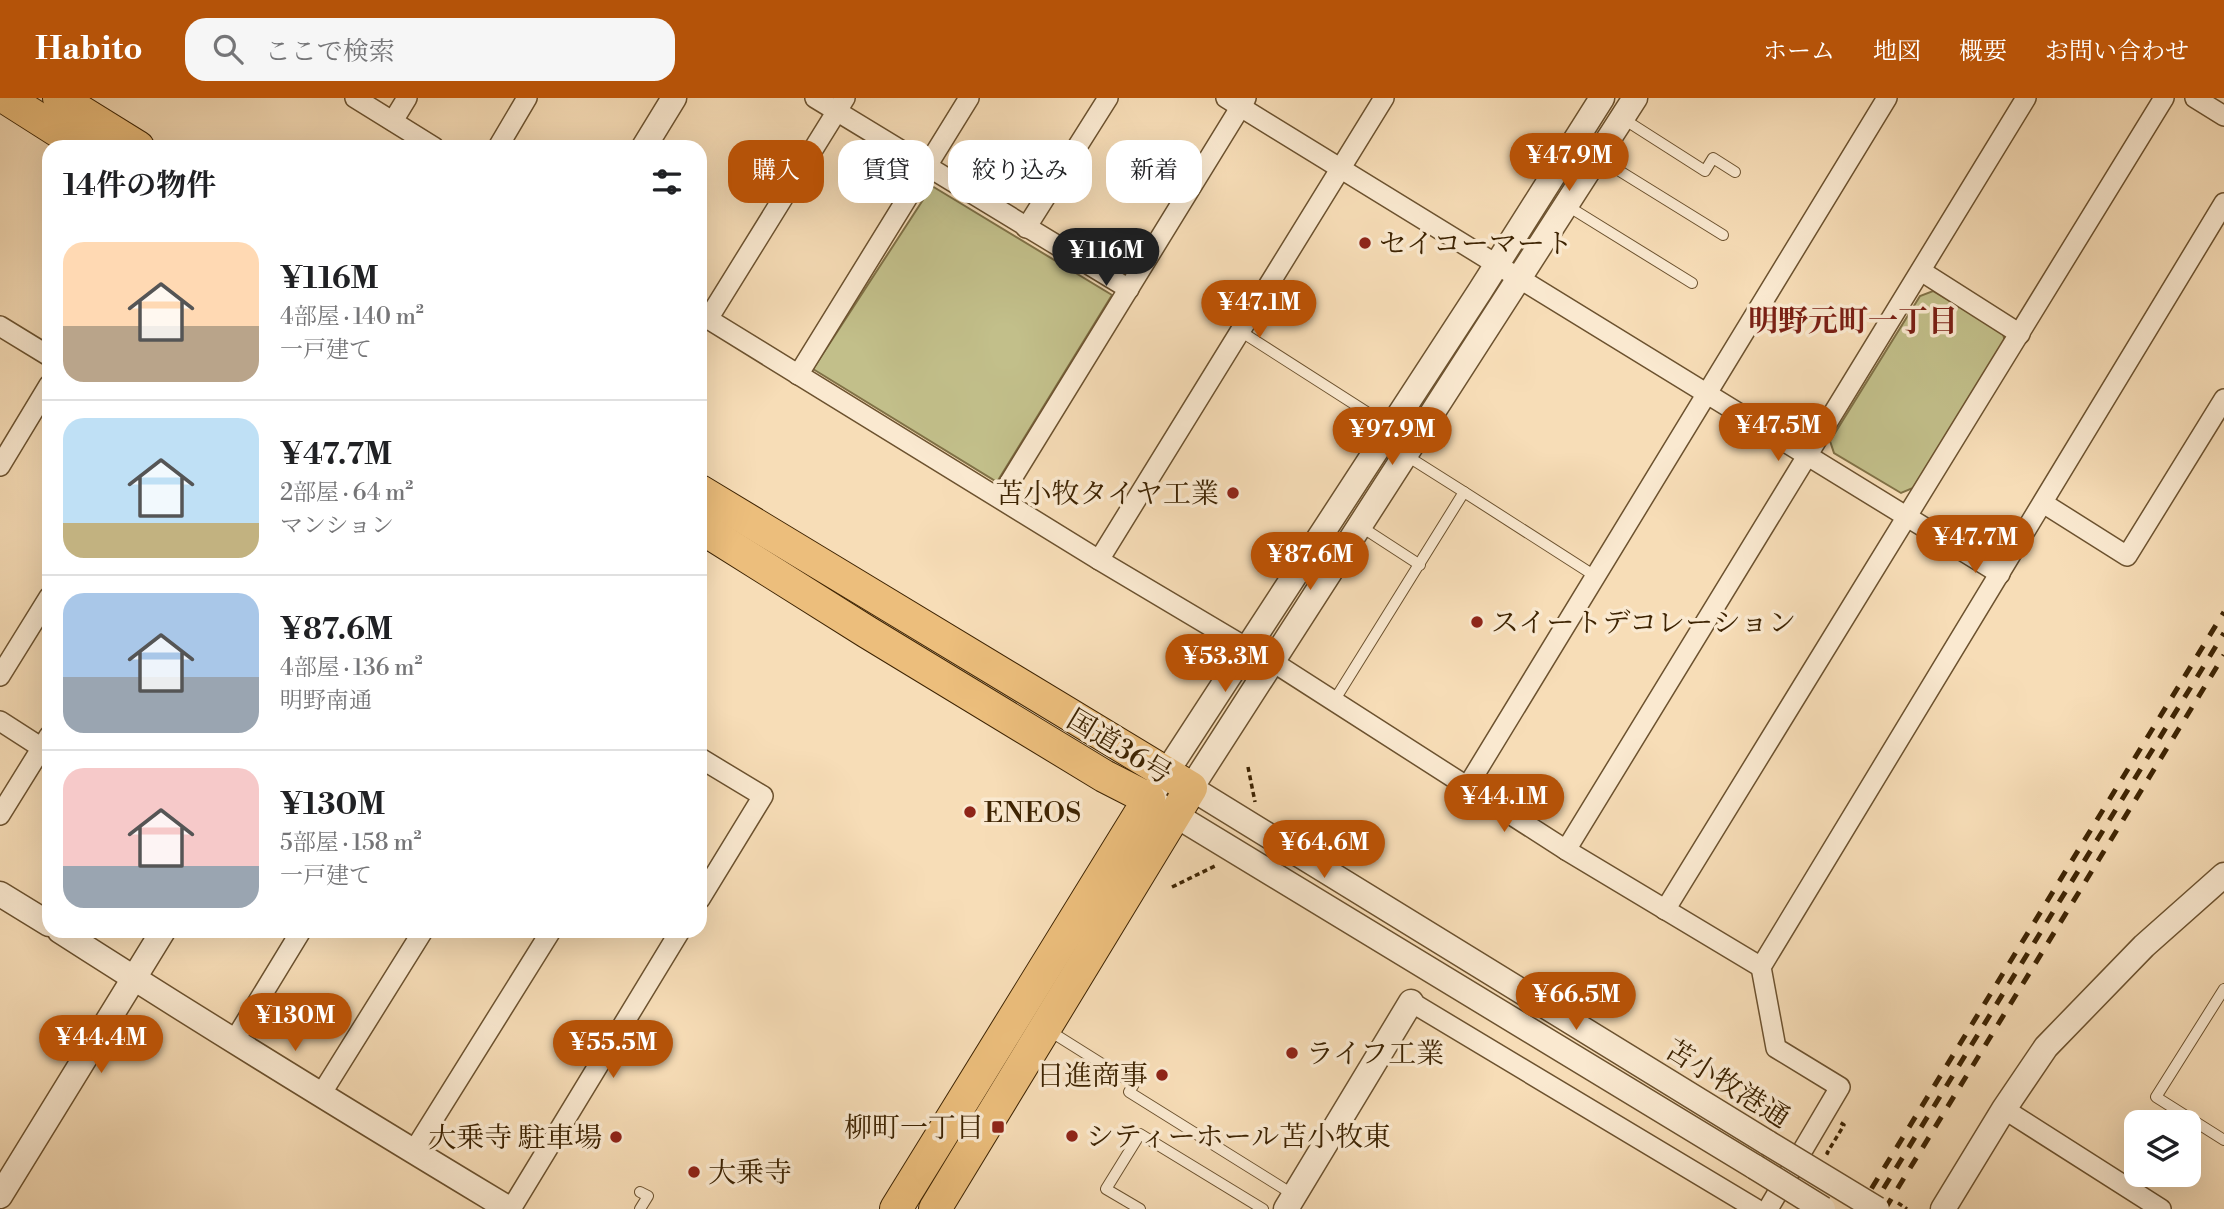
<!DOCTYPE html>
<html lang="ja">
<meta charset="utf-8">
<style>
:root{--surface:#fff;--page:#f6f6f6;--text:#202124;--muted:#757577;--line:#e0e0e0;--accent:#b45309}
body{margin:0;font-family:"Libre Bodoni","Noto Serif JP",serif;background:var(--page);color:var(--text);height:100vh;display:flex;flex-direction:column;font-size:26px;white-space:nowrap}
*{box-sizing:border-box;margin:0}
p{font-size:23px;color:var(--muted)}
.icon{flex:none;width:38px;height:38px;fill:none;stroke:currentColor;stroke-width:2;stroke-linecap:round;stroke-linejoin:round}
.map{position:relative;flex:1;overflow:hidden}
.sheet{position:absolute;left:42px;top:42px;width:665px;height:798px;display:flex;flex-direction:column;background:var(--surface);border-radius:21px;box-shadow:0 7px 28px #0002}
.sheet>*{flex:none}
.guide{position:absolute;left:728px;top:42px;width:665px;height:63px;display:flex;gap:14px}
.fabs{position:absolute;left:2124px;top:1012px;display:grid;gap:14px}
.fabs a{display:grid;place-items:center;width:77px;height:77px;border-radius:14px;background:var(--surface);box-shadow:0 7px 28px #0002;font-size:35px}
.price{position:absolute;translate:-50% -60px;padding:0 16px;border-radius:24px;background:var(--accent);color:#fff;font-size:23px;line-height:46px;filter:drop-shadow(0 2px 4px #0008)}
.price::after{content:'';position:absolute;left:50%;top:42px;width:21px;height:16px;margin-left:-10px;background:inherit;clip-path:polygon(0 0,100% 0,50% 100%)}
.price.current{background:#222;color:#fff}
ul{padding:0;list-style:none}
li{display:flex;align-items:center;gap:21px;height:175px;padding:0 21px}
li+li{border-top:2px solid var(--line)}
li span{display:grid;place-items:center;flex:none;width:196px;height:140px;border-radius:21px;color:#555}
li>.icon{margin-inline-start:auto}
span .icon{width:84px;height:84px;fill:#fffc;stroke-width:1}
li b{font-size:30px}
h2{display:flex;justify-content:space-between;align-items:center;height:84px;padding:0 21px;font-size:30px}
.chip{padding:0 24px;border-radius:21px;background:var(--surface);box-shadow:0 7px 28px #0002;font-size:24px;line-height:63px}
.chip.current{background:var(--accent);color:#fff}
header{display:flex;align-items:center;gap:42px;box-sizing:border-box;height:98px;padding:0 35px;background:var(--accent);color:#fff}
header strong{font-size:33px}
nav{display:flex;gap:38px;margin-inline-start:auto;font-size:24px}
.search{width:490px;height:63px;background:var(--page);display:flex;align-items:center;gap:18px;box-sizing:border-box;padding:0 24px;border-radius:21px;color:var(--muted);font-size:26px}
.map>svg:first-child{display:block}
.green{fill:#c2bf8a;stroke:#807146;stroke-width:2}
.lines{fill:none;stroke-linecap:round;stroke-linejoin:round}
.service-casing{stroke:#6c522f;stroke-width:12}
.minor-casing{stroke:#6c522f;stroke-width:22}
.tertiary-casing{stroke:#6c522f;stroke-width:27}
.trunk-casing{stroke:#3d2302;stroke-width:34}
.path{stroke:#3d2302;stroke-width:3.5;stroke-dasharray:5 3.5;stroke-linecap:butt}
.service{stroke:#fae9d0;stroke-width:10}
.minor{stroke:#fae9d0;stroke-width:19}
.tertiary{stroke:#fae9d0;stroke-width:24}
.trunk{stroke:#ecbe7c;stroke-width:32}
.rail{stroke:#3d2302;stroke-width:5;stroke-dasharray:12 12;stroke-linecap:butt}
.tertiary-bridge-casing{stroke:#6c522f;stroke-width:27;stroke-linecap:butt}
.path-bridge{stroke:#3d2302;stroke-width:3.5;stroke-dasharray:5 3.5;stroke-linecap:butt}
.tertiary-bridge{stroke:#fae9d0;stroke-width:24}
.poi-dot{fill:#8f2418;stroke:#fae9d0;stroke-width:2.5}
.labels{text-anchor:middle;stroke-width:7;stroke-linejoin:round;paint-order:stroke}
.poi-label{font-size:28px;fill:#3d2302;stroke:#fae9d0;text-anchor:start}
.street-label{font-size:28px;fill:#3d2302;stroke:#fae9d0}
.neighbourhood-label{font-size:30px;font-weight:bold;fill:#7a1f14;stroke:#fae9d0}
</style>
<header>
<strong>Habito</strong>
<div class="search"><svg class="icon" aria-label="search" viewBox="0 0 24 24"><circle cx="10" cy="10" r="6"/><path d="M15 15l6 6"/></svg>ここで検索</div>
<nav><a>ホーム</a><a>地図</a><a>概要</a><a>お問い合わせ</a></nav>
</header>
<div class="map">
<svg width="2224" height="1111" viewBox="0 0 2224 1111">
<rect width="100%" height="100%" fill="#f7ddb7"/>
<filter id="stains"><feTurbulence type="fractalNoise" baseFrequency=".00286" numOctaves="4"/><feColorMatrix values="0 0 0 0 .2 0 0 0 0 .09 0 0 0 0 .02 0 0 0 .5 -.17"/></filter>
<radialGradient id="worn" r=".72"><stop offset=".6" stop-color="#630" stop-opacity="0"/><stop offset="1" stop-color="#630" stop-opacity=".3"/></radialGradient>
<g class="green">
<path d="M932 88 1112 197 997 384 813 271Z"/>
<path d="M1933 193 2003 235 2005 245 1913 390 1901 395 1834 355 1830 343 1920 198Z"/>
</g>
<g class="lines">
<defs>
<g id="service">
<path d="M1622 20 1705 73 1713 60 1735 74"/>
<path d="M1597 59 1723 137"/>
<path d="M1566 107 1692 185"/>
<path d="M1240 233 1390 329"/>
<path d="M1407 358 1464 394"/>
<path d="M1360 428 1420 467"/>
<path d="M1334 603 1464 394 1595 478"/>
<path d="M2224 891 2156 999 2224 1042"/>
<path d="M1048 932 1134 986 1129 994 1294 1097"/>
<path d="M640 1111 648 1098 640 1094"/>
<path d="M1140 1111 1106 1091 1140 1036 1263 1111"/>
</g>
<g id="minor">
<path d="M355 0 434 49"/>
<path d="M815 0 1129 191"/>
<path d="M1226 0 2000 476"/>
<path d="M2195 0 2224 18"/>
<path d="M393 23 407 0"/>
<path d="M498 49 527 0"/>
<path d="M1026 130 1108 0"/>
<path d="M1921 173 2020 236"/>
<path d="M700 216 1099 462 1247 550"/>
<path d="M708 221 845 0"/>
<path d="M0 228 49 258"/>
<path d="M798 277 969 0"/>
<path d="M0 368 49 287"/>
<path d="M1000 400 1246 0"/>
<path d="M2043 405 2127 458 2224 301"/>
<path d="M1099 462 1384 0"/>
<path d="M1273 564 1566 752 1761 869"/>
<path d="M0 578 49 499"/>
<path d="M0 623 42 650"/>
<path d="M700 660 763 698 700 801"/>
<path d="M1467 689 1887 0"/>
<path d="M0 717 49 638"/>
<path d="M1566 752 2026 0"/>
<path d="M1665 812 2164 0"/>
<path d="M1411 904 1756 1111"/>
<path d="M234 943 301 833"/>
<path d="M320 998 423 833"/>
<path d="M2004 1011 2161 1111"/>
<path d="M413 1054 551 833"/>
<path d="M511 1111 680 833"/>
<path d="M1768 1111 1840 989 1776 950 1761 869 2224 105"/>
</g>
<g id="tertiary">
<path d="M1602 0 1480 193 1149 701 1755 1069"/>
<path d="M1635 0 1191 690 1768 1045"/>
<path d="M644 49 674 0"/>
<path d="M0 796 49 826"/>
<path d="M60 833C208 928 358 1020 509 1111"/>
<path d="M0 1098 163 833"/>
<path d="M1286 1111 1411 904"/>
<path d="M1943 1111 2004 1011 2046 949 2144 848 2224 777"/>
</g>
<g id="trunk">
<path d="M6 0 83 49"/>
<path d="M59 0 138 49"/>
<path d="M700 393 1191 690 935 1111"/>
<path d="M700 429 867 534 1104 678 1149 701 896 1111"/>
</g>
</defs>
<use href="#service" class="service-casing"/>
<use href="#minor" class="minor-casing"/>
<use href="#tertiary" class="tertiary-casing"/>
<use href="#trunk" class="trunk-casing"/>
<g class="path">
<path d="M1248 669 1255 704"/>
<path d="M1172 789 1217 767"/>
<path d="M1829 1056 1827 1055 1844 1027 1838 1023"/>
</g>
<use href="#service" class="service"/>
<use href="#minor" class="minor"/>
<use href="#tertiary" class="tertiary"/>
<use href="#trunk" class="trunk"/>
<g class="rail">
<path d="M1859 1111 2224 514"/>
<path d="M1871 1111 2224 535"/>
<path d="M1885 1111 2224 557"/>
</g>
<defs>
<g id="tertiary-bridge">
<path d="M1768 1045 1877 1111"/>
<path d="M1755 1069 1823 1111"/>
</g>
</defs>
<use href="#tertiary-bridge" class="tertiary-bridge-casing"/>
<path class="path-bridge" d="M1898 1105 1907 1111"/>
<use href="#tertiary-bridge" class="tertiary-bridge"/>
</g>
<g class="poi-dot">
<circle cx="1365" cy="145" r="7"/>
<circle cx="1233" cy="395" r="7"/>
<circle cx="1477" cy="524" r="7"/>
<circle cx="970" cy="714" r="7"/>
<circle cx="1292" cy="955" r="7"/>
<circle cx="1162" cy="977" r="7"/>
<rect x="991" y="1022" width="14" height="14" rx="3.5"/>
<circle cx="1072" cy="1038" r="7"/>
<circle cx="616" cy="1039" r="7"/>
<circle cx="694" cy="1074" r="7"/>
</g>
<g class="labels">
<g class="poi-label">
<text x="1379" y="155">セイコーマート</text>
<text x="1219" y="405" text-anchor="end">苫小牧タイヤ工業</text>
<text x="1491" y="534">スイートデコレーション</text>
<text x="984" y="724">ENEOS</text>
<text x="1306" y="965">ライフ工業</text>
<text x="1148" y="987" text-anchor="end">日進商事</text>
<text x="984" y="1039" text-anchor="end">柳町一丁目</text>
<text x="1086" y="1048">シティーホール苫小牧東</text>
<text x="602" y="1049" text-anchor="end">大乗寺 駐車場</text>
<text x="708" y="1084">大乗寺</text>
</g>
<g class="street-label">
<text transform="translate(1120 648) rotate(31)" y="10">国道36号</text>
<text transform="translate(1728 985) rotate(32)" y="10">苫小牧港通</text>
</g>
<g class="neighbourhood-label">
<text x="1853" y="233">明野元町一丁目</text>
</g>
</g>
<rect width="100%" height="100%" filter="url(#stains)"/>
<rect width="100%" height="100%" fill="url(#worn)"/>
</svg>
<div class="fabs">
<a><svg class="icon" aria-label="layers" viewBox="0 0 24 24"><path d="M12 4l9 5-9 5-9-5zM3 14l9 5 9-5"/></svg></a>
</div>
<b class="price" style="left:1569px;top:95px">¥47.9M</b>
<b class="price current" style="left:1106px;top:190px">¥116M</b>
<b class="price" style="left:1259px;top:242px">¥47.1M</b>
<b class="price" style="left:1778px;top:365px">¥47.5M</b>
<b class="price" style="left:1392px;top:369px">¥97.9M</b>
<b class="price" style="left:1975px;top:477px">¥47.7M</b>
<b class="price" style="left:1310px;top:494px">¥87.6M</b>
<b class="price" style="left:1225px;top:596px">¥53.3M</b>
<b class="price" style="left:1504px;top:736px">¥44.1M</b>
<b class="price" style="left:1324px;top:782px">¥64.6M</b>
<b class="price" style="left:1576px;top:934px">¥66.5M</b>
<b class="price" style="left:295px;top:955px">¥130M</b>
<b class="price" style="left:101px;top:977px">¥44.4M</b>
<b class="price" style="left:613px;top:982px">¥55.5M</b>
<div class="guide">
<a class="chip current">購入</a>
<a class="chip">賃貸</a>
<a class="chip">絞り込み</a>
<a class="chip">新着</a>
</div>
<section class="sheet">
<h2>14件の物件<svg class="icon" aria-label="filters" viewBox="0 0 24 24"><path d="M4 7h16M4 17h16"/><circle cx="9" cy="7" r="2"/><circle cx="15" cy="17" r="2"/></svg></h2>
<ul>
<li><span style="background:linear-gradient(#ffd9b3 60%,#b9a48a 0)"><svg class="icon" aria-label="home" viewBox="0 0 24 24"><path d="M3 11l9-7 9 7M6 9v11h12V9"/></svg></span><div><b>¥116M</b><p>4部屋 · 140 m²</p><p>一戸建て</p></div></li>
<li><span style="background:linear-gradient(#bfe0f5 75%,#c2b280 0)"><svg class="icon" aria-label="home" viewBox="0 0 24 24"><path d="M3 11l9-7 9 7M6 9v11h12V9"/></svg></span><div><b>¥47.7M</b><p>2部屋 · 64 m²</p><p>マンション</p></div></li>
<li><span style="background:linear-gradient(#a9c7e8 60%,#9aa5b1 0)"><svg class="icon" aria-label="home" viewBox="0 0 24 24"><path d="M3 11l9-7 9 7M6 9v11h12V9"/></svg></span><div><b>¥87.6M</b><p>4部屋 · 136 m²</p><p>明野南通</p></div></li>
<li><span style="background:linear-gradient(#f6c9c9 70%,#9aa5b1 0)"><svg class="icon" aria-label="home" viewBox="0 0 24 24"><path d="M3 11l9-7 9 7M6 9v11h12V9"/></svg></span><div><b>¥130M</b><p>5部屋 · 158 m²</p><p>一戸建て</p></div></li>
</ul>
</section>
</div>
